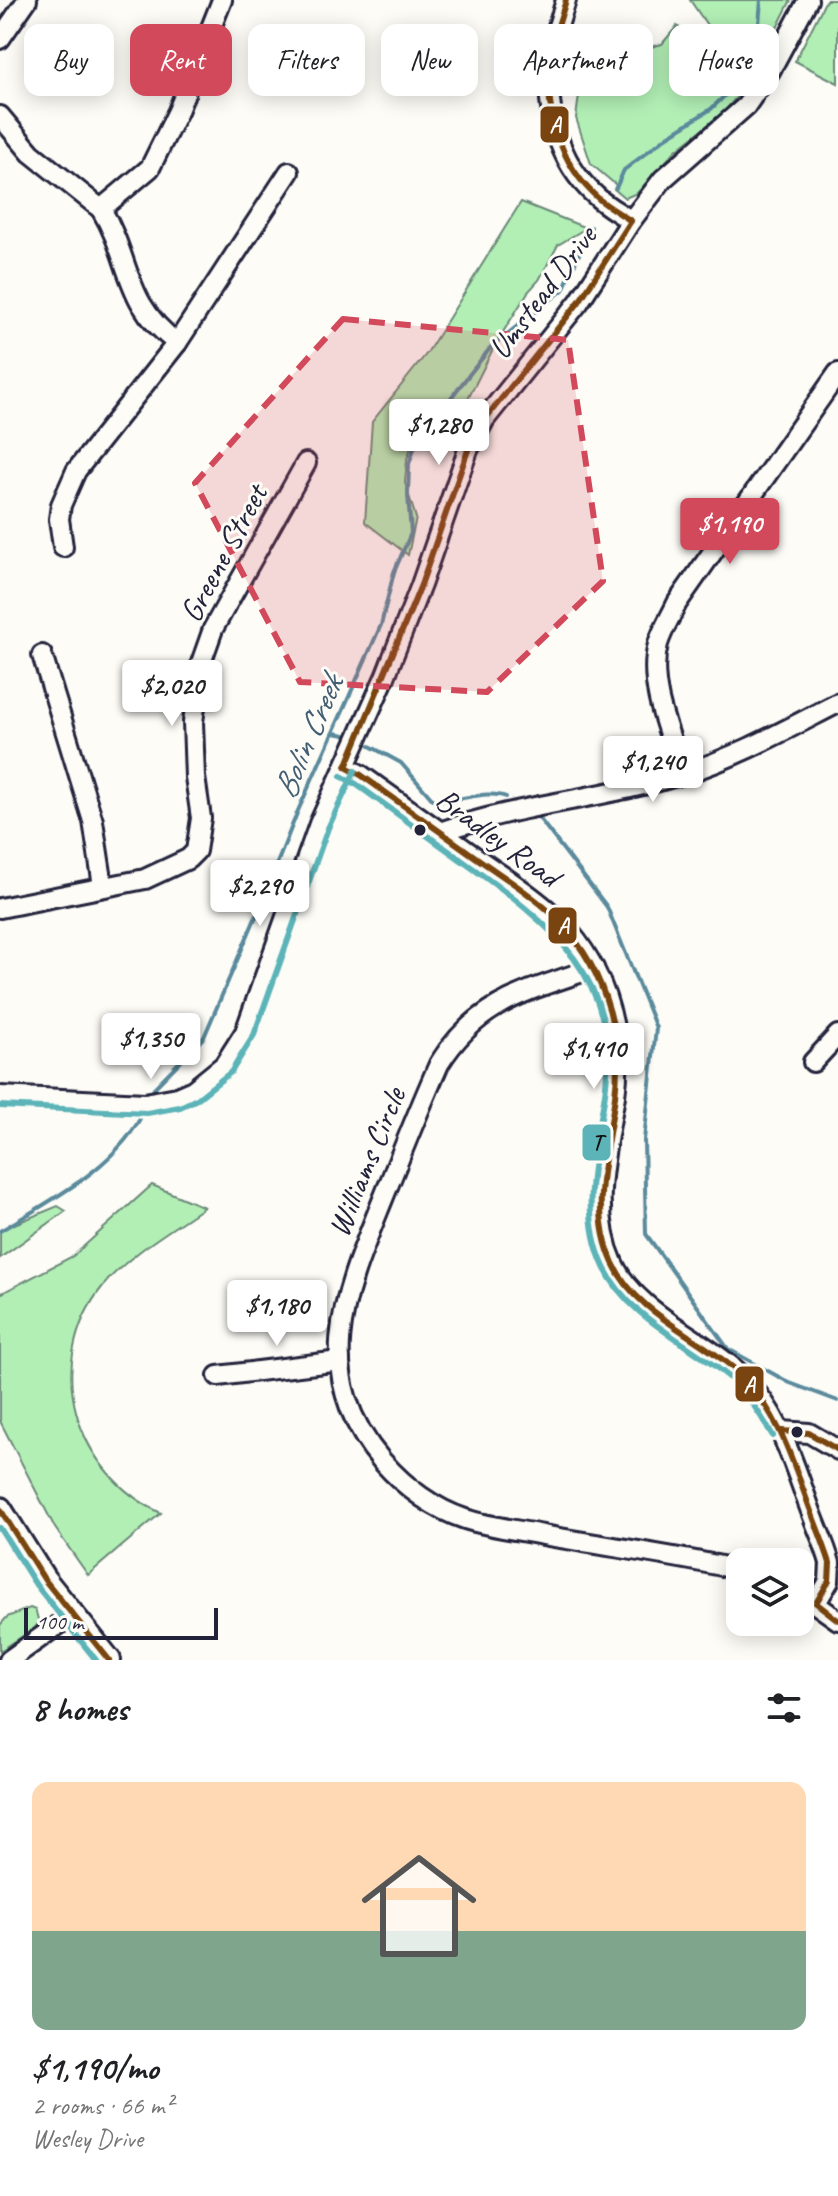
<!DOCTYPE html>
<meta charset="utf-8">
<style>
:root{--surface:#fff;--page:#f6f6f6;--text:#202124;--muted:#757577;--line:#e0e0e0;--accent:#d1495b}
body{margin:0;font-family:Caveat,sans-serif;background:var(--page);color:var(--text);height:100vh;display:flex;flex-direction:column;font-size:30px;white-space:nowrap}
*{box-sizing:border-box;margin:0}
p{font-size:26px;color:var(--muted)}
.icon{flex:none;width:44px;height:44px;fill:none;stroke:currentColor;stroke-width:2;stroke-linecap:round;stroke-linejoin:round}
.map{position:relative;height:1660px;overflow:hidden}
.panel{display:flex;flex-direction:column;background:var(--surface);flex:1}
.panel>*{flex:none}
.banner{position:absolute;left:24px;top:24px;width:790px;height:72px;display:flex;gap:16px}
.controls{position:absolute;left:726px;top:1548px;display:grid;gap:16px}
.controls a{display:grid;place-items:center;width:88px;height:88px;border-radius:16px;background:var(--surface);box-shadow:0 4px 20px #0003;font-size:40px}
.scale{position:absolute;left:24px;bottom:20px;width:194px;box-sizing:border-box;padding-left:8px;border:4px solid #22223b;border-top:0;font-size:22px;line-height:28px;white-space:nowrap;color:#22223b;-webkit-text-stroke:6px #fdfcf7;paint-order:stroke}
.price{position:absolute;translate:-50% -68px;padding:0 18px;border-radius:8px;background:#fff;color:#222;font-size:26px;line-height:52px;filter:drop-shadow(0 2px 4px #0008)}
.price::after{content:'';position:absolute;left:50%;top:48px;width:24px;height:18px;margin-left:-12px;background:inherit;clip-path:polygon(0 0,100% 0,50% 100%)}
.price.on{background:var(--accent);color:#fff}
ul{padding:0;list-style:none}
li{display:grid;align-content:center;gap:16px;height:424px;padding:0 32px}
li+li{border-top:2px solid var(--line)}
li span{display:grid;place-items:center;height:248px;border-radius:16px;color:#555}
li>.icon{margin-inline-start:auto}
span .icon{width:144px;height:144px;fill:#fffc;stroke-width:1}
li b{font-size:34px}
h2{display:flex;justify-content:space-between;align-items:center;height:96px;padding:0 32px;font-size:34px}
.pill{padding:0 28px;border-radius:16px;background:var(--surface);box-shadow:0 4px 20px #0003;font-size:28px;line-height:72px}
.pill.on{background:var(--accent);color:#fff}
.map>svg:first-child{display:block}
.green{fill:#b2efb5;stroke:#6a8878;stroke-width:2}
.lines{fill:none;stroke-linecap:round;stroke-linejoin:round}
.stream{stroke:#5a8a9c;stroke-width:4}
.minor-casing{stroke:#22223b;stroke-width:24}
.major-casing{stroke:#22223b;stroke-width:28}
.minor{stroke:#fdfcf7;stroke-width:18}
.major{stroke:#fdfcf7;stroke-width:22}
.bus-1-casing{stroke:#fdfcf7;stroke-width:12}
.bus-2-casing{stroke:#fdfcf7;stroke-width:12}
.bus-1{stroke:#794410;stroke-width:6}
.bus-2{stroke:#5cb4b8;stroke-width:6}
.marked{fill:#d1495b;fill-opacity:0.2;stroke:#d1495b;stroke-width:6;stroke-dasharray:16 10;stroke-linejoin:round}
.bus-dot{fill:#22223b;stroke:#fdfcf7;stroke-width:3}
.labels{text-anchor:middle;stroke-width:6;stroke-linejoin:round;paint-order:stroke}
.street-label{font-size:32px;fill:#22223b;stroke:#fdfcf7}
.water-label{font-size:34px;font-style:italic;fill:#435f74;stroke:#fdfcf7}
.line-badge{stroke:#fdfcf7;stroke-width:3}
.badge-label{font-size:22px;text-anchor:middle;font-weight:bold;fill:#fff}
.pale-badge-label{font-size:22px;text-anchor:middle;font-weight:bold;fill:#111}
</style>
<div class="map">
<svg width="838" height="1660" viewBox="0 0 838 1660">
<rect width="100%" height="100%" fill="#fdfcf7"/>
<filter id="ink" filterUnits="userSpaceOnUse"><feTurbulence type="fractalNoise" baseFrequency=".0125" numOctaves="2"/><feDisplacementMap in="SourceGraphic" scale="16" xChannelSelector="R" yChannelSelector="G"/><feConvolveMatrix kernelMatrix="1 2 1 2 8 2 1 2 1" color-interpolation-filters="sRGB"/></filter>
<g filter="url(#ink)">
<g class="green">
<path d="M690 0H791L750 81 723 113 676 150 637 193 625 198 614 189 616 185 591 164 576 118 583 64 662 44 677 26 690 37 711 31Z"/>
<path d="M826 0H838V83L795 61Z"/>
<path d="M521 202 586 228 558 245 539 280 528 292 495 345 468 399 459 406 434 418 428 427 415 436 407 459 405 483 416 518 408 555 365 522 372 422 427 353Z"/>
<path d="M152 1185 204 1207C170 1231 129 1254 103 1286 41 1363 75 1473 161 1513L88 1575 55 1528 0 1421V1294L73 1256Z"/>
<path d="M58 1206 66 1211 0 1258V1230Z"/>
<path d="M30 1608 35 1610 39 1622 35 1628 0 1651V1625L7 1617Z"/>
</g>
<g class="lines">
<g class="stream">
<path d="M616 188 624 170 668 136 711 109 746 75 758 36 761 0"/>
<path d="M334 733 345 735"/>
<path d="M370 746 401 763 433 800C456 803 486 789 506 797"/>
<path d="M539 818 607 907 656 1028 644 1140 646 1234 728 1349 790 1383 838 1401"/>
<path d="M150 1097 155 1087 204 1037 257 914 297 813 381 625 394 572 411 533 408 495 409 464 416 442 491 347 563 290 591 227"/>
<path d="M0 1231C51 1200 119 1166 145 1109"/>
</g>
<defs>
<g id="minor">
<path d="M566 0C561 18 554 36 551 54 544 105 556 161 596 196 606 206 620 213 631 221"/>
<path d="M0 39 27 0"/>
<path d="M0 116 31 153 101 209 150 168 178 111 222 0"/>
<path d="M101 209C132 260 123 303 177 343"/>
<path d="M63 547 59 519 61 505 76 471 177 343 289 172"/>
<path d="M42 655 93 821 103 886"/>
<path d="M346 767 361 775C399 802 436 829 474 856 500 875 528 892 552 914 602 959 625 1030 615 1096 606 1150 589 1210 613 1263 635 1312 702 1338 740 1374 778 1410 792 1459 809 1506 816 1526 825 1544 830 1563L829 1581 816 1603"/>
<path d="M683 774C670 734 647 686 658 644 662 630 671 616 677 603L838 373"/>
<path d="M440 832C518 804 604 799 683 774 737 757 787 729 838 703"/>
<path d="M0 908 145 879 188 859 196 851 201 818 195 777 193 722 201 663 213 629 306 463"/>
<path d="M594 968C528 991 478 1001 439 1064 419 1109 401 1154 383 1199 346 1291 308 1373 382 1461 405 1487 432 1508 465 1519 490 1527 517 1530 543 1535 608 1547 675 1555 740 1570"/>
<path d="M813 1062 838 1035"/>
<path d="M0 1096 145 1103 177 1097 193 1090 224 1065 245 1032 319 824 385 677 421 585 468 450 485 419 579 302 631 221 663 179 746 106 770 71 808 0"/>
<path d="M218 1376 340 1361"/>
<path d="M782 1431 809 1433 838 1450"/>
<path d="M800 1593 838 1620"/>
<path d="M9 1660 72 1615"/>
</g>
<path id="major" d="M0 1509 44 1579 109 1660"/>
</defs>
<use href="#minor" class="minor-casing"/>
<use href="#major" class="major-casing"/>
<use href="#minor" class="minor"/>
<use href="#major" class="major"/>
<defs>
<g id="bus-1">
<path d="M566 0C561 18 554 35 551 54 543 107 558 164 600 200 610 208 621 214 631 221"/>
<path d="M346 767 361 775C399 802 436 829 474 856 500 875 529 892 552 914 601 961 624 1028 615 1096 608 1151 588 1209 613 1263 637 1315 699 1336 739 1373 777 1409 792 1459 809 1506 816 1525 824 1544 830 1563L829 1581 816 1603 838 1620"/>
<path d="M346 767 421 585 468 450 485 419 579 302 631 221"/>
<path d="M782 1431 809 1433 838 1450"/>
<path d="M0 1509 44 1579 109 1660"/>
</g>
<g id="bus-2">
<path d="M341 776 356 784C392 810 428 836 464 862 552 925 624 978 604 1100 595 1154 579 1214 604 1267 629 1319 688 1342 730 1378 748 1394 761 1416 773 1436"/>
<path d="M0 1106 147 1113 180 1107 197 1099 231 1072 254 1035 328 828 355 771"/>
<path d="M0 1528 36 1585 96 1660"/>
</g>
</defs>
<use href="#bus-1" class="bus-1-casing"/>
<use href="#bus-2" class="bus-2-casing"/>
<use href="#bus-1" class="bus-1"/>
<use href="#bus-2" class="bus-2"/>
</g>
</g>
<path class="marked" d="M343 319 568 340 603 581 487 692 300 682 195 483Z"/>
<g class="bus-dot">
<circle cx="420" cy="830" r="7"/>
<circle cx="797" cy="1432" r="7"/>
</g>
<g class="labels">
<g class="street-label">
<text transform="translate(542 292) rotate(-53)" y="11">Umstead Drive</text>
<text transform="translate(223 553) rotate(-62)" y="11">Greene Street</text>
<text transform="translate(498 837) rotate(36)" y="11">Bradley Road</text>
<text transform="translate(366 1162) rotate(-68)" y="11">Williams Circle</text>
</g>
<g class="water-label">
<text transform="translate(307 737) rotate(-67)" y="12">Bolin Creek</text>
</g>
</g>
<g class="line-badge">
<rect x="539" y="105" width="31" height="39" rx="8" fill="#794410"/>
<rect x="547" y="906" width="31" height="39" rx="8" fill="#794410"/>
<rect x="581" y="1123" width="31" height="39" rx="8" fill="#5cb4b8"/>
<rect x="734" y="1365" width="31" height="38" rx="8" fill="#794410"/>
</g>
<g class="badge-label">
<text x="555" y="132">A</text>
<text x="563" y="933">A</text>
<text x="749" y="1392">A</text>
</g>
<g class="pale-badge-label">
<text x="597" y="1150">T</text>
</g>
</svg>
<div class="controls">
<a><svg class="icon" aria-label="layers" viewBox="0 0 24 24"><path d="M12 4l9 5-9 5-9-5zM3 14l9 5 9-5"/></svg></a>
</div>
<div class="scale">100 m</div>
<b class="price" style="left:439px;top:467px">$1,280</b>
<b class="price on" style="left:730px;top:566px">$1,190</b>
<b class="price" style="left:172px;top:728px">$2,020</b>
<b class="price" style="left:653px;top:804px">$1,240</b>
<b class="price" style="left:260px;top:928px">$2,290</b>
<b class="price" style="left:151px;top:1081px">$1,350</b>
<b class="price" style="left:594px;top:1091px">$1,410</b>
<b class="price" style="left:277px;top:1348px">$1,180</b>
<div class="banner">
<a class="pill">Buy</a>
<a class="pill on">Rent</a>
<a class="pill">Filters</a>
<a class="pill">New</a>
<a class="pill">Apartment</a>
<a class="pill">House</a>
</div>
</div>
<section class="panel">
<h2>8 homes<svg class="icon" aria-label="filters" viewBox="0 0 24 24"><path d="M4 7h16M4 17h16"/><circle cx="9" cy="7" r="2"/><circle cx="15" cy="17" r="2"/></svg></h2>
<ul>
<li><span style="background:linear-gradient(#ffd9b3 60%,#7fa58c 0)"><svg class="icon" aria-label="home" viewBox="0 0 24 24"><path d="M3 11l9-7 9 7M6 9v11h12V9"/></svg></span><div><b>$1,190/mo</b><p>2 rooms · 66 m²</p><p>Wesley Drive</p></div></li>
</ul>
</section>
